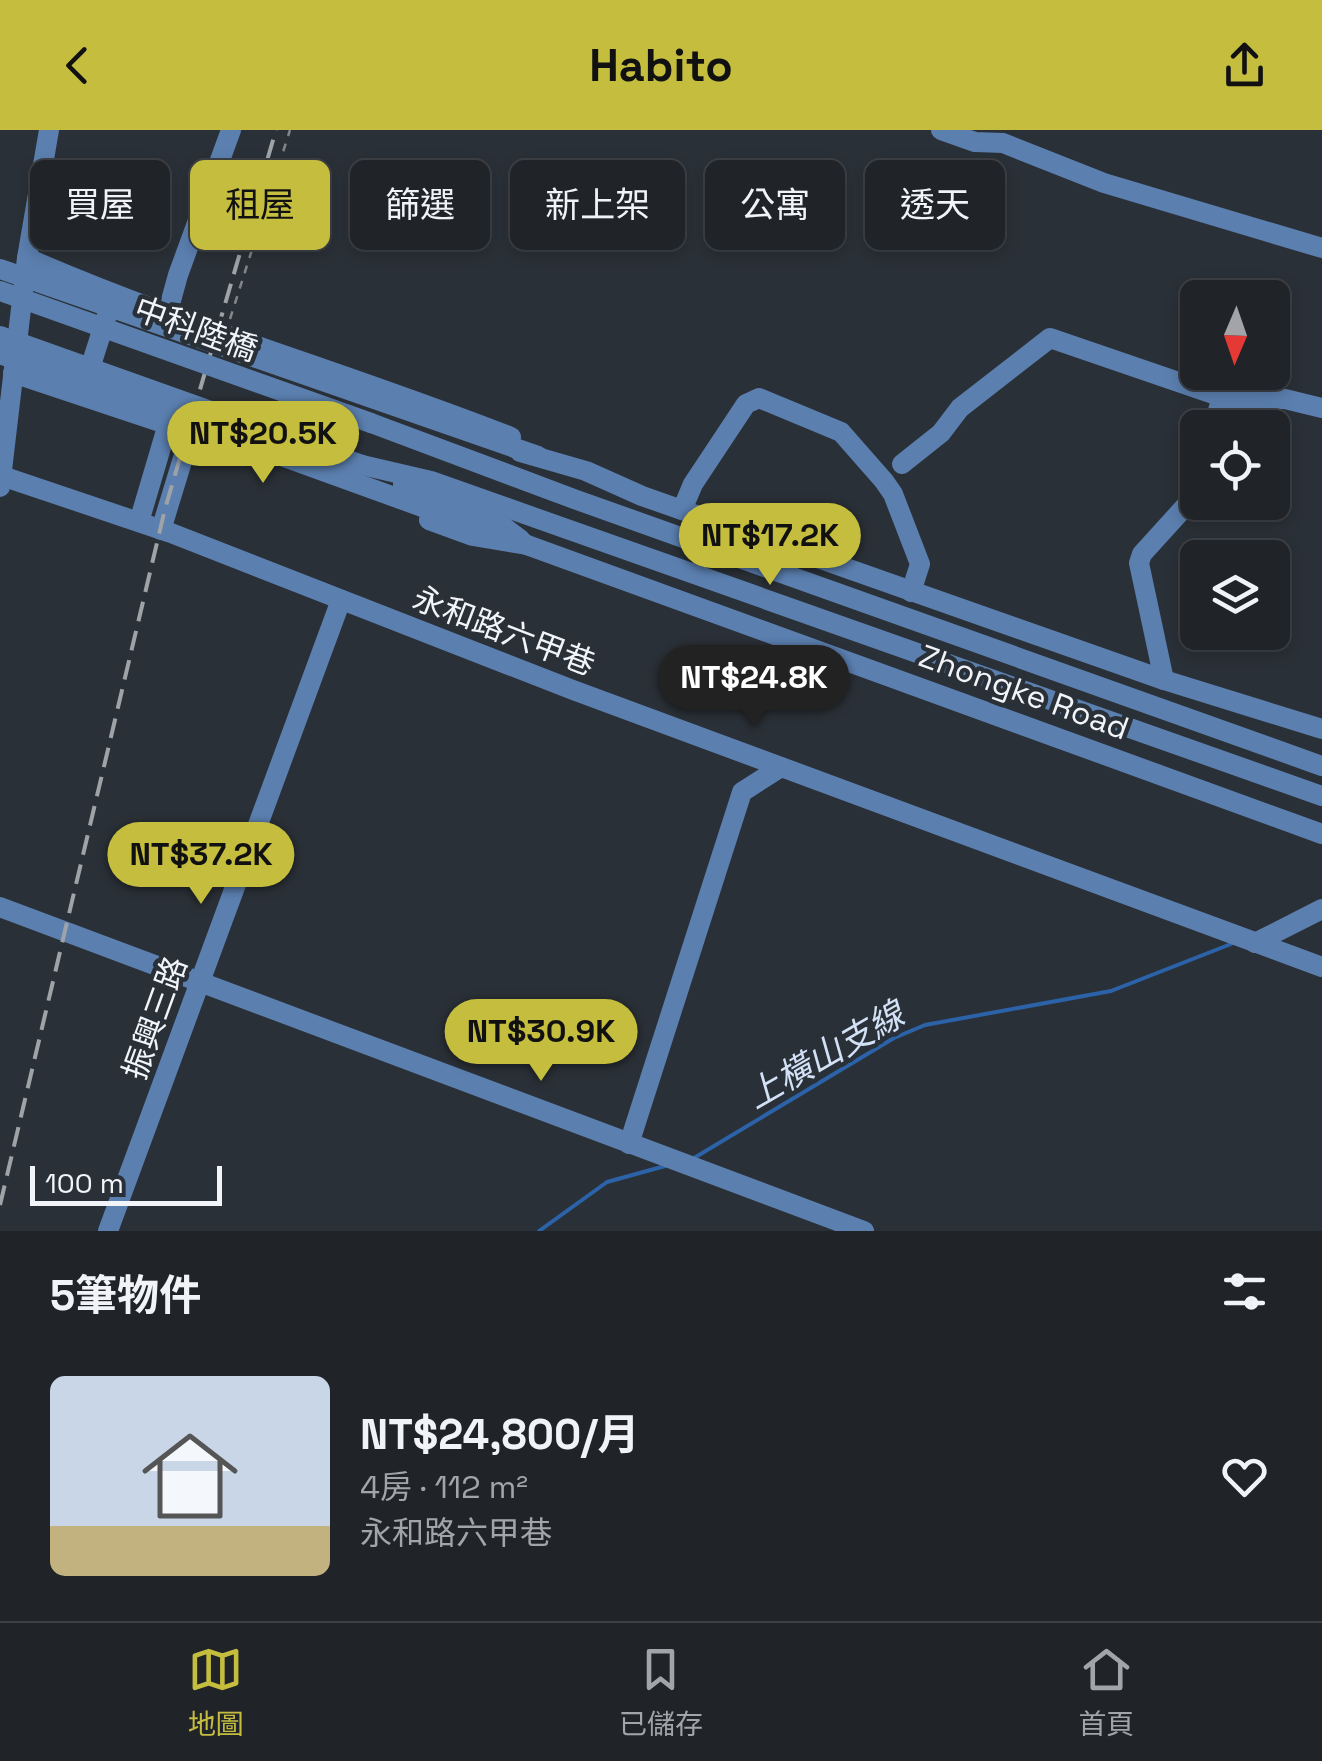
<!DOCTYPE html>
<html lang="zh-TW">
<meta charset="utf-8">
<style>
:root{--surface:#202429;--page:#2d3035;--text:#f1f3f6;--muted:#a2a4a8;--line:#3d4146;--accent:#c4bd3e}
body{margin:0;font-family:"Space Grotesk","Noto Sans TC",sans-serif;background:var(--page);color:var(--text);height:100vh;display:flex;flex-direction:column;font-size:38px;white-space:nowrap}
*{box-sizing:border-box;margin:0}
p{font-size:32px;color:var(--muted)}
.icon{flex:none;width:55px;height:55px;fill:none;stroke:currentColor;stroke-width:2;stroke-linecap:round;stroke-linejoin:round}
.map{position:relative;height:1101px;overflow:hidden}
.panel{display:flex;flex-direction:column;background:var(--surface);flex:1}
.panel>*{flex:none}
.hud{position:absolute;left:30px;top:30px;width:1262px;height:90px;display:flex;gap:20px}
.needle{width:65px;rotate:182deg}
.buttons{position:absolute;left:1180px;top:150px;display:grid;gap:20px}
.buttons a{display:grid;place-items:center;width:110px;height:110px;border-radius:15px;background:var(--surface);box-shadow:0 5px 15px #0003,0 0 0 2px var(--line);font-size:50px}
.scale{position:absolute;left:30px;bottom:25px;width:192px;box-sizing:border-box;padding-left:10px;border:5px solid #f1f4f9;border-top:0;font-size:28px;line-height:35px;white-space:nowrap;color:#f1f4f9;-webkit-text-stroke:8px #2a3037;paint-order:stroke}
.price{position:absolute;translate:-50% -85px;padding:0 22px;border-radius:35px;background:var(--accent);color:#111;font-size:32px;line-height:65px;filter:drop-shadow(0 2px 5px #0008)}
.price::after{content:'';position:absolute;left:50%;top:60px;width:30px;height:22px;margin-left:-15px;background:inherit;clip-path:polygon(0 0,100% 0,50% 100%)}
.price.active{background:#222;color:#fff}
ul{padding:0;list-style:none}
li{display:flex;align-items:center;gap:30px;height:250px;padding:0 50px}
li+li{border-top:2px solid var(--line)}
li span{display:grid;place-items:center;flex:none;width:280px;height:200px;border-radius:15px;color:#555}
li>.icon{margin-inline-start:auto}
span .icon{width:120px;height:120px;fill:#fffc;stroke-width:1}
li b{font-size:42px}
h2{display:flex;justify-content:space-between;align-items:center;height:120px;padding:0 50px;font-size:42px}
.pill{padding:0 35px;border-radius:15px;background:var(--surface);box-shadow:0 5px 15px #0003,0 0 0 2px var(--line);font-size:35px;line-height:90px}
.pill.active{background:var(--accent);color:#111}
header{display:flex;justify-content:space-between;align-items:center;height:130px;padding:0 50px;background:var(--accent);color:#111;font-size:45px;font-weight:700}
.tab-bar{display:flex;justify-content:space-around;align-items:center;height:140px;border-top:2px solid var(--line);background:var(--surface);font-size:28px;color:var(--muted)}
.tab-bar a{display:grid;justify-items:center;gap:5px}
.tab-bar .active{color:var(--accent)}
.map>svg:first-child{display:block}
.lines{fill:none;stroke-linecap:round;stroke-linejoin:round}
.stream{stroke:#2b62a8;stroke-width:4}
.path{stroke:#80858b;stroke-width:2.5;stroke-dasharray:8 8;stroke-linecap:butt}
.minor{stroke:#5b7faf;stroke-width:20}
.rail{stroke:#9ea3a8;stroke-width:4;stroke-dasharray:20 10;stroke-linecap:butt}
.minor-bridge{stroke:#5b7faf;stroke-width:20}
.labels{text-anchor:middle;stroke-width:9;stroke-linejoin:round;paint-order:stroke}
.street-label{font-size:32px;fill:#f1f4f9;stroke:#2a3037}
.water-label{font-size:35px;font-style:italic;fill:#d2e1f5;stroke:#2a3037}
</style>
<header><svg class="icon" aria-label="back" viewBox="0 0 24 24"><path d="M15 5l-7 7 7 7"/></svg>Habito<svg class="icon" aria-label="share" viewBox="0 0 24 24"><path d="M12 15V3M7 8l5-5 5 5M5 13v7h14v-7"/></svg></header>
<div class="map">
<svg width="1322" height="1101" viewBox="0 0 1322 1101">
<rect width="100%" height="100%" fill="#2a3037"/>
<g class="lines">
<g class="stream">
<path d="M694 1028 894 908 925 895 1111 861 1231 814"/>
<path d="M539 1101 607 1052 665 1036"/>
</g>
<path class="path" d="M230 189 290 0"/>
<g class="minor">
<path d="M941 0 975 12 1003 13 1104 53 1322 118"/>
<path d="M27 128C185 197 351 244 511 307"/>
<path d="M167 185 178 145 231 0"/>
<path d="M13 243 163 293"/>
<path d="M85 254 108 182"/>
<path d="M371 293 574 369 1322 636"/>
<path d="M1213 298 1219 277 1228 269"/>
<path d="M520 322 586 341 642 366 1164 550 1322 599"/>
<path d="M902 334 941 303 960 278 1050 208 1228 269H1285L1322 278"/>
<path d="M362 335 431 351 1322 666"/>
<path d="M2 346 171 403 573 560 1322 837"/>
<path d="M403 354 500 394 521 410"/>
<path d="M0 357 27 128 49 0"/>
<path d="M682 380 693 354 746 274 759 268 841 302 884 351 893 364 920 434 911 462"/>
<path d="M429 390 473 406 527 415 1322 704"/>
<path d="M139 392 168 294"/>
<path d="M161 400 191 302"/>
<path d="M1164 550 1139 433 1142 424 1191 370 1198 349"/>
<path d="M0 777 864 1101"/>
<path d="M1255 813 1322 779"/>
<path d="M629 1014 742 662 781 637"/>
<path d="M108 1101 341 470"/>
</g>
<path class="rail" d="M0 1075 165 379 276 0"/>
<g class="minor-bridge">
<path d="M0 139 538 326"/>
<path d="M0 161 371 293"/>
<path d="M0 206 362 335"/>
<path d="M0 224 527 415"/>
</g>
</g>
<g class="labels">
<g class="street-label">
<text transform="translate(196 199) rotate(20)" y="11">中科陸橋</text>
<text transform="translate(504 501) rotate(21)" y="11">永和路六甲巷</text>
<text transform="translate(1024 562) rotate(20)" y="11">Zhongke Road</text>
<text transform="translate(155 888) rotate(-70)" y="11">振興三路</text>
</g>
<g class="water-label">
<text transform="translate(825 925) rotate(-30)" y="12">上橫山支線</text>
</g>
</g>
</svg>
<div class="buttons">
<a><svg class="needle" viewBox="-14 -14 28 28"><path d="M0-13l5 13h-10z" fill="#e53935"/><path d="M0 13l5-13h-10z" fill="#a2a4a8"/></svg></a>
<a><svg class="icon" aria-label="locate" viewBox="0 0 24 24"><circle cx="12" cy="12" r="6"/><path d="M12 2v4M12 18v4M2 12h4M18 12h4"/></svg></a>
<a><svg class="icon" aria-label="layers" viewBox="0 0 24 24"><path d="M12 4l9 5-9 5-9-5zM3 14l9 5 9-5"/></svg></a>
</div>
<div class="scale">100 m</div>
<b class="price" style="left:263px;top:356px">NT$20.5K</b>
<b class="price" style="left:770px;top:458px">NT$17.2K</b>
<b class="price active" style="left:754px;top:600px">NT$24.8K</b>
<b class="price" style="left:201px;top:777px">NT$37.2K</b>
<b class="price" style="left:541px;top:954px">NT$30.9K</b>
<div class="hud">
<a class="pill">買屋</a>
<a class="pill active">租屋</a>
<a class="pill">篩選</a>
<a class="pill">新上架</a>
<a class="pill">公寓</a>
<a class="pill">透天</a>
</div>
</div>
<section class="panel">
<h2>5筆物件<svg class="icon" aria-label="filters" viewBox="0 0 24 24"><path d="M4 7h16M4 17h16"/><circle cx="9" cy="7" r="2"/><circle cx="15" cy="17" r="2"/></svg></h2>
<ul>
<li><span style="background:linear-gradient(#c9d6e8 75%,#c2b280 0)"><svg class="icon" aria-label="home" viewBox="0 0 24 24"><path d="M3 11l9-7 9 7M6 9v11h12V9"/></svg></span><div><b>NT$24,800/月</b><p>4房 · 112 m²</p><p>永和路六甲巷</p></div><svg class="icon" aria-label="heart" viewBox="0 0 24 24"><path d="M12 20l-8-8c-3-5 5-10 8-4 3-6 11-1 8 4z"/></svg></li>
</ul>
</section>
<nav class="tab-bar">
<a class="active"><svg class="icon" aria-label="map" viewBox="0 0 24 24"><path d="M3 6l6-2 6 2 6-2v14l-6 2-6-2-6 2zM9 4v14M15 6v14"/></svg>地圖</a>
<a><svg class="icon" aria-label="saved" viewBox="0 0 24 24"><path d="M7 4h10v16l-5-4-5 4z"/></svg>已儲存</a>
<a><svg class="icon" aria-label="home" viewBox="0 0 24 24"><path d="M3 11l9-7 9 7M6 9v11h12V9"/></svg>首頁</a>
</nav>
